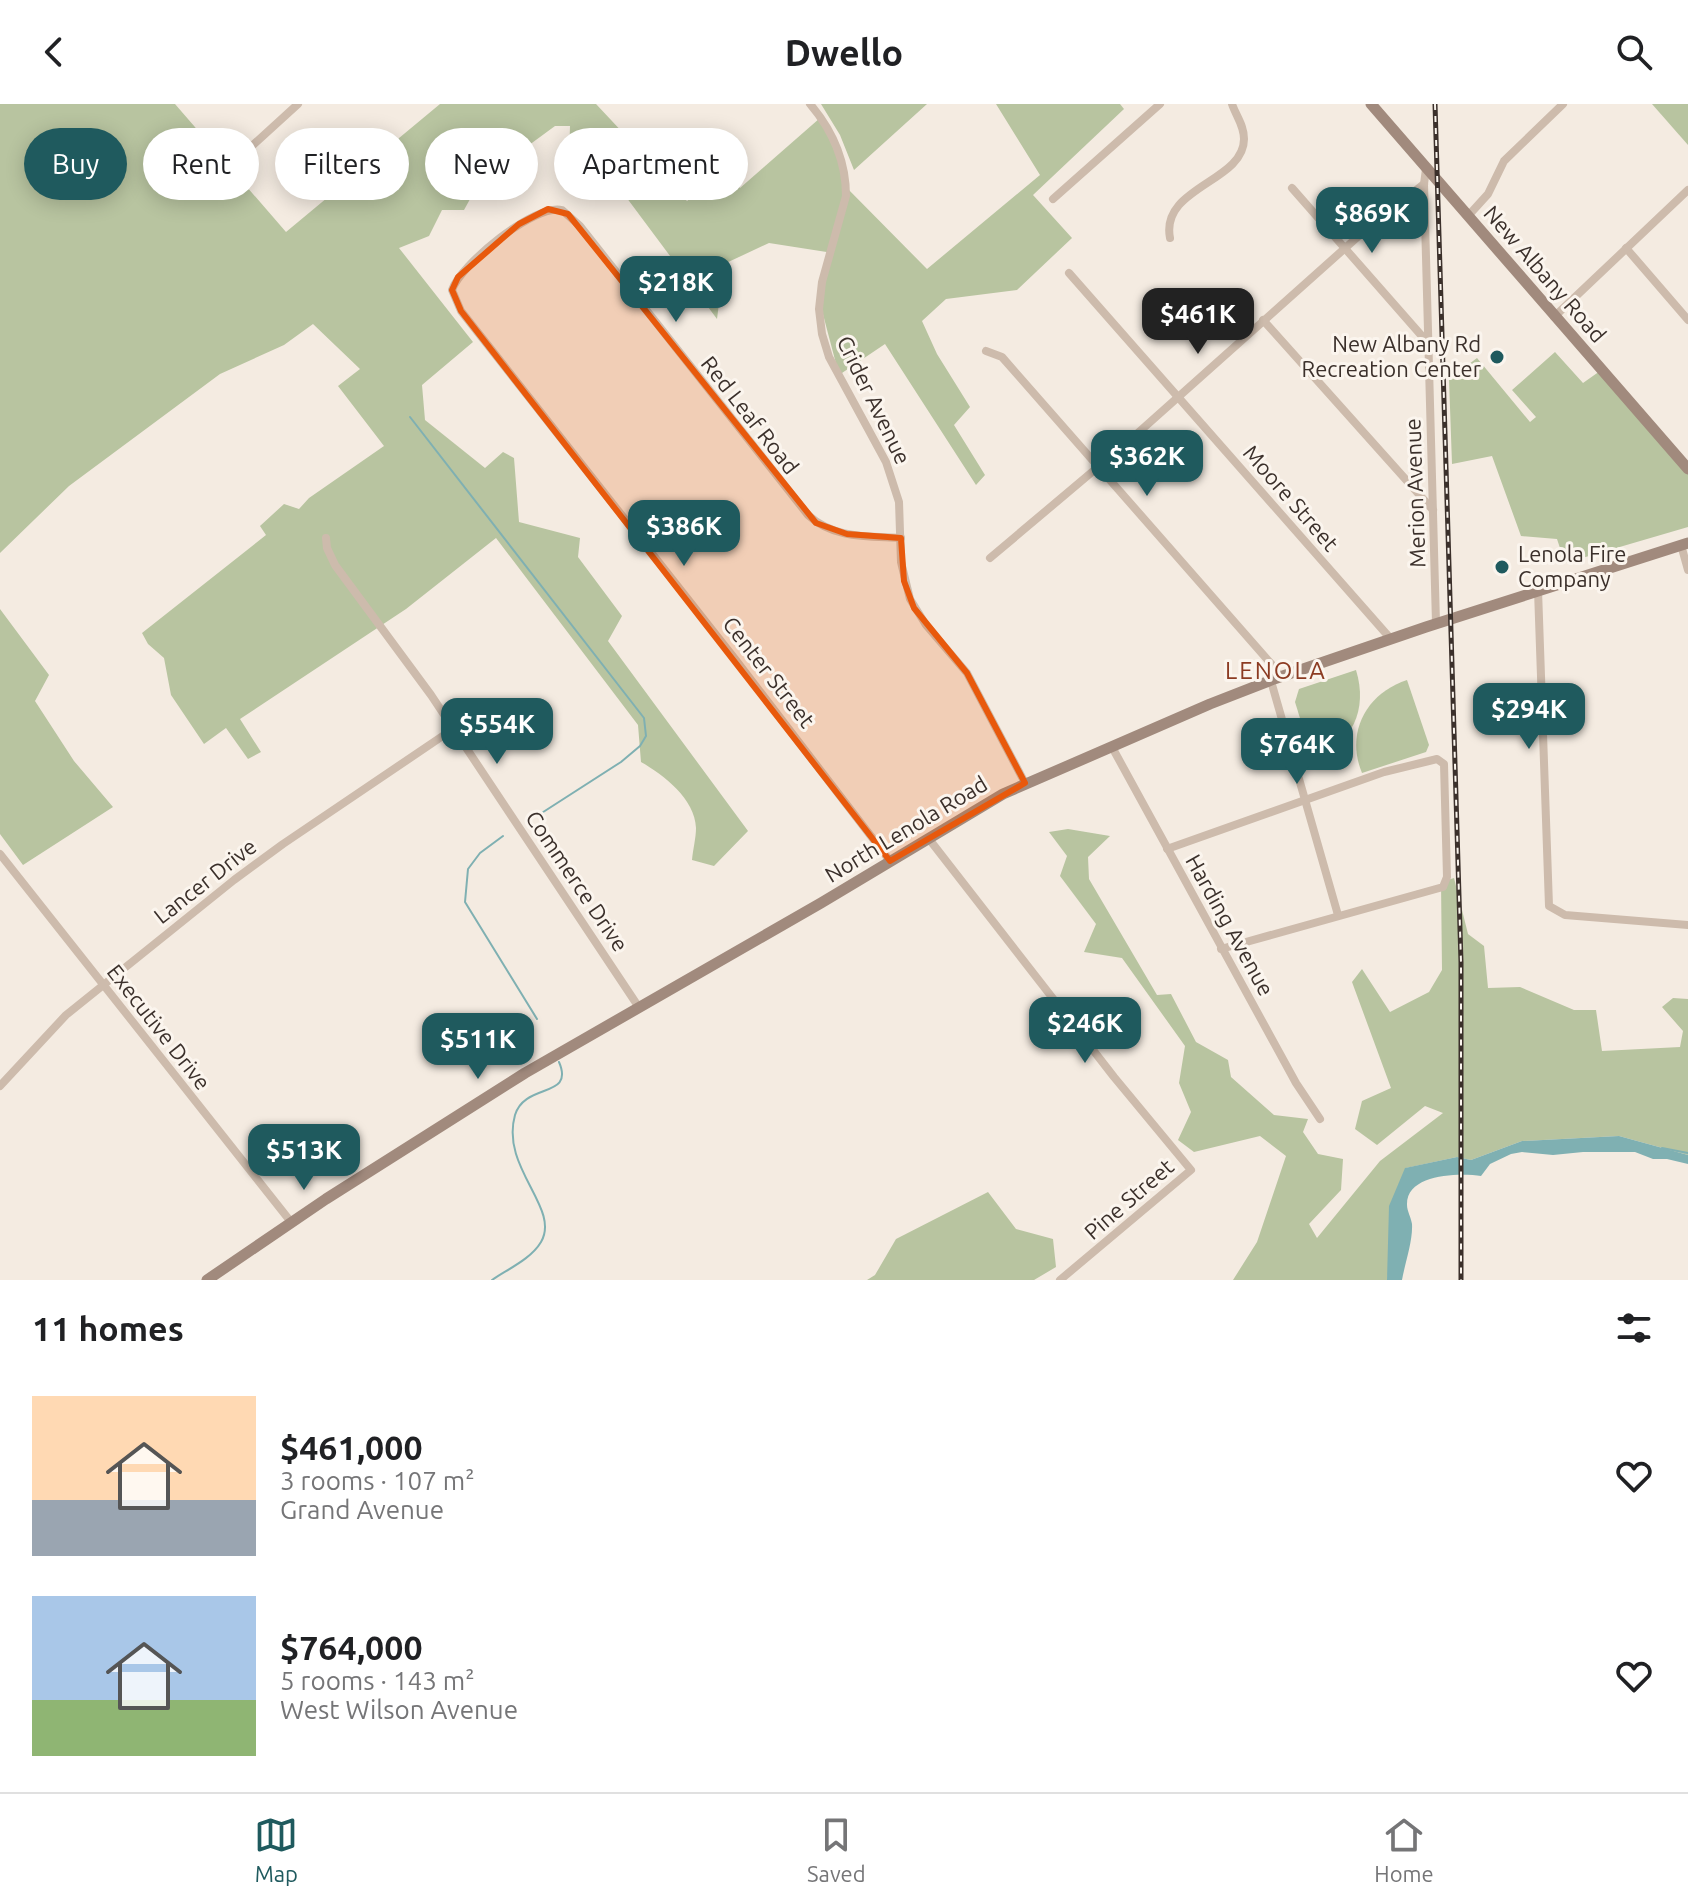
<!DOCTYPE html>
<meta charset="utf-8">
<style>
:root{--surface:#fff;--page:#f2f2f2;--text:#202124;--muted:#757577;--line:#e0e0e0;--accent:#1f5a5e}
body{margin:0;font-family:Ubuntu,sans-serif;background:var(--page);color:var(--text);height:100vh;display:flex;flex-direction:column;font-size:30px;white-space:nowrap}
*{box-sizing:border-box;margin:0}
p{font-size:26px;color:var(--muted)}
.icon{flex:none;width:44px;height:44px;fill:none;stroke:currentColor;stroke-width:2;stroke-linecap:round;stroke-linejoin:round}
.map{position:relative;height:1176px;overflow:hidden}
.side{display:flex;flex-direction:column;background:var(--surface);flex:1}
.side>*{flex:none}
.banner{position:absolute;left:24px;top:24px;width:800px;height:72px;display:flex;gap:16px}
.price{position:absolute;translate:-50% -68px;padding:0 18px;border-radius:16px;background:var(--accent);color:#fff;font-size:26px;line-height:52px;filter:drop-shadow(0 2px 4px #0008)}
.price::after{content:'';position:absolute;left:50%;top:48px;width:24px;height:18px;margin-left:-12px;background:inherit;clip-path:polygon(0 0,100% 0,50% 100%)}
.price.active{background:#222;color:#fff}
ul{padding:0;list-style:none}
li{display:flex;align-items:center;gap:24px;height:200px;padding:0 32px}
li span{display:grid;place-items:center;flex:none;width:224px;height:160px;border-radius:0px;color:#555}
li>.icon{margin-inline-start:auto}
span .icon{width:96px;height:96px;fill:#fffc;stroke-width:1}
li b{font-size:34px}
h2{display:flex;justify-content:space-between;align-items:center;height:96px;padding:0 32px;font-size:34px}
.tag{padding:0 28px;border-radius:36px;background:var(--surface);box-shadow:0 4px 20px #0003;font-size:28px;line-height:72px}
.tag.active{background:var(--accent);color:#fff}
header{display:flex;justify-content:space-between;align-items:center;height:104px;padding:0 32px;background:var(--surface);font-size:36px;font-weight:700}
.tabs{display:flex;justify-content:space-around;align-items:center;height:112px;border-top:2px solid var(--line);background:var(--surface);font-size:22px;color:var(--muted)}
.tabs a{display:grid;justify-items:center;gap:4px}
.tabs .active{color:var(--accent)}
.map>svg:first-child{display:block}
.green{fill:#b8c4a0}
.water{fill:#7fb0b2}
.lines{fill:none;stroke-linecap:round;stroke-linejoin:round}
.stream{stroke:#7fb0b2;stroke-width:2}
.street{stroke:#cdbbac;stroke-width:8}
.secondary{stroke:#a18a7d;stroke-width:11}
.rail-casing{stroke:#3b302b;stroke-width:5}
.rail{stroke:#fbf5ee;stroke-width:2;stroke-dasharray:6;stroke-linecap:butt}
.marked{fill:#e8590c;fill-opacity:0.2;stroke:#e8590c;stroke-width:6;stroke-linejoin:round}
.poi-dot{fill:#1f5a5e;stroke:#fbf5ee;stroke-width:3}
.labels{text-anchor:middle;stroke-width:6;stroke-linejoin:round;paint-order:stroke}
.street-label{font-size:22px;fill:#3b302b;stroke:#fbf5ee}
.poi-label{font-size:22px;fill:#3b302b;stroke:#fbf5ee;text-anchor:end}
.neighbourhood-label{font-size:24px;letter-spacing:2px;fill:#8c3b22;stroke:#fbf5ee}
</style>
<header><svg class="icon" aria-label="back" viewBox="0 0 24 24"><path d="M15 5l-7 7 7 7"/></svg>Dwello<svg class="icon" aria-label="search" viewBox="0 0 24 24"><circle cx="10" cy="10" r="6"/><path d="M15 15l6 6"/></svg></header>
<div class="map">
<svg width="1688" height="1176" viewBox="0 0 1688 1176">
<rect width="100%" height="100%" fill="#f4ebe1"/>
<g class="green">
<path d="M0 0H175L286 128 440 0H596L687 97 724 67 740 84 820 14 844 68V81L927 165 1040 71 996 0H1120L1124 5 1033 91 1072 134 1017 186 946 195 922 217 937 250 970 303 954 321 985 371 976 381 885 240 839 271 820 199 833 149 769 139 724 160 717 215 600 58 569 53 570 22H555L480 77 464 106H442L429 132 399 144 473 238 422 281 425 316 485 364 503 348 514 354 519 418 580 434 578 453 622 512 608 537 748 727 714 762 692 756C693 745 696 734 696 724 695 695 664 671 641 658L638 621 496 434 406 505 240 615 261 648 248 655 226 624 204 640 171 591 164 554 148 540 142 529 266 431 260 422 284 400 299 405 309 394 384 342 338 282 360 265 313 220 284 241 220 270 69 382 0 449Z"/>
<path d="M821 0H927L854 66 840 31Z"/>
<path d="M1652 0H1688V41Z"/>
<path d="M1555 248 1583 279 1600 267 1688 368V423L1565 459 1557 435 1521 432 1492 352 1452 360 1449 275 1477 254 1530 318 1536 313 1512 286Z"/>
<path d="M0 505 49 571 35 597 74 657 113 703 23 761 0 730Z"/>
<path d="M1356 566C1368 605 1353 641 1312 653L1295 598 1299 585Z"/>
<path d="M1407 576 1429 641 1426 648 1362 669C1345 628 1367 589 1407 576Z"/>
<path d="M1068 725 1110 732 1088 753 1089 775 1157 891 1171 890 1196 938 1228 956 1231 973 1274 1011 1308 1015 1303 1028 1318 1050 1343 1055 1341 1086 1309 1120 1317 1134 1380 1057 1443 1009 1425 1002 1377 1041 1355 1025 1362 997 1391 984 1352 878 1362 865 1390 908 1429 888 1442 866 1441 778 1454 774 1468 830 1484 842 1488 884 1520 883 1574 906H1596L1602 947 1680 943 1683 927 1662 903 1673 894 1688 895V1051L1619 1032 1522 1037 1471 1056 1457 1053 1406 1064 1387 1176H1233L1257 1138 1286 1052 1260 1032 1194 1048 1178 1036 1191 1008 1179 979 1185 942 1122 854 1084 848 1096 820 1060 772 1067 752 1049 728Z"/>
<path d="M988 1088 1016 1125 1053 1135 1056 1163 1034 1176H867L875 1171 896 1135Z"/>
</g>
<path class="water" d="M1619 1032 1688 1051V1060L1667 1055H1653L1635 1048H1583L1553 1051 1522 1048 1511 1050 1490 1060 1481 1072C1461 1069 1406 1069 1407 1101 1407 1107 1411 1113 1412 1120 1413 1137 1405 1159 1402 1176H1387L1389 1102 1405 1064 1457 1053 1471 1056 1522 1037Z"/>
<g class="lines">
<g class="stream">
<path d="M410 313 644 614 646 632 640 642 621 658 537 712"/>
<path d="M503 732 480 749 468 765 465 798 537 915"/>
<path d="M1662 1044 1688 1049"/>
<path d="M492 1176C508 1165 531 1155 541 1138 561 1104 500 1064 515 1011 525 978 575 995 559 958"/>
</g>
<g class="street">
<path d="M810 0C833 27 846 56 846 92L822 178 819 205 822 230 829 253 886 358 899 398 901 458 910 495 926 521 967 569 1025 679"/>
<path d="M242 51 298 0"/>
<path d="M1426 65 1424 80 1436 519"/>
<path d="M1292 84 1428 239"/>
<path d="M1053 95 1160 0"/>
<path d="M1468 112 1488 90 1504 57 1563 0"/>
<path d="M1170 134C1160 83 1244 78 1244 35 1244 21 1236 12 1232 0"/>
<path d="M1626 144 1688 216"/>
<path d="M1069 169 1390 534"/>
<path d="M1554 213 1688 86"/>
<path d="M1263 216 1433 406"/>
<path d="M986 247 1002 253 1274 563 1280 573"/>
<path d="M326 434 327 444 335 461 431 591 638 902"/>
<path d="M1681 441 1688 466"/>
<path d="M990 454 1130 336 1362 129 1424 80"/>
<path d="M1538 486 1549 802 1565 811 1688 821"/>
<path d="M1271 577 1338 811"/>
<path d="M1112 643 1296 979 1320 1015"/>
<path d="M929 735 1114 973 1191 1066 1060 1176"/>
<path d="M1167 745 1384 668 1437 655 1444 660 1447 773 1443 783 1221 845"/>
<path d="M0 750 291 1118"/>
<path d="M890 757 735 555 461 207 452 186C460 161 535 99 562 106L580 122 808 411C834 435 868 432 901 434"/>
<path d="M0 982 66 911 234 776 283 740 453 625"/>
</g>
<g class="secondary">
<path d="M1371 0 1688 365"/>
<path d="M207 1176 326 1095 525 969 821 799 1003 690 1210 600 1274 575 1426 523 1688 439"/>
</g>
<defs>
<path id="rail" d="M1435 0 1461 858V1176"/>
</defs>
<use href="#rail" class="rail-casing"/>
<use href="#rail" class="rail"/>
</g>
<path class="marked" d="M548 105 568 110 816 419 847 430 901 434 904 477 914 504 967 569 1025 679 890 757 461 207 452 186 458 173 519 120Z"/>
<g class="poi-dot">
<circle cx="1497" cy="253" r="8"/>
<circle cx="1502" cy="463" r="8"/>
</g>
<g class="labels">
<g class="street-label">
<text transform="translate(1545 170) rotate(49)" y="8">New Albany Road</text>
<text transform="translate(874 296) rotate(64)" y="8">Crider Avenue</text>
<text transform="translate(750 311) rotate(52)" y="8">Red Leaf Road</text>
<text transform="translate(1415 389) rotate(-92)" y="8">Merion Avenue</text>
<text transform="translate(1291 394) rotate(49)" y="8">Moore Street</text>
<text transform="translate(769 568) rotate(52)" y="8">Center Street</text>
<text transform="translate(906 725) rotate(-31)" y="8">North Lenola Road</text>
<text transform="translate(205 777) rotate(-38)" y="8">Lancer Drive</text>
<text transform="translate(577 777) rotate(56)" y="8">Commerce Drive</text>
<text transform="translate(1230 821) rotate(61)" y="8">Harding Avenue</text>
<text transform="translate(159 923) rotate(52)" y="8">Executive Drive</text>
<text transform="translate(1129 1095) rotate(-41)" y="8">Pine Street</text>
</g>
<g class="poi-label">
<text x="1481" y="248">New Albany Rd<tspan x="1481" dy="25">Recreation Center</tspan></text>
<text x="1518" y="458" text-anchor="start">Lenola Fire<tspan x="1518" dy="25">Company</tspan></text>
</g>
<g class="neighbourhood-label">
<text x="1276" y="575">LENOLA</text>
</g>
</g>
</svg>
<b class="price" style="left:1372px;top:151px">$869K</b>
<b class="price" style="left:676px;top:220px">$218K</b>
<b class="price active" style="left:1198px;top:252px">$461K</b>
<b class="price" style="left:1147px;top:394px">$362K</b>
<b class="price" style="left:684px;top:464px">$386K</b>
<b class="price" style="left:1529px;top:647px">$294K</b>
<b class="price" style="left:497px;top:662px">$554K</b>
<b class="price" style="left:1297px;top:682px">$764K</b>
<b class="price" style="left:1085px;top:961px">$246K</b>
<b class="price" style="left:478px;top:977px">$511K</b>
<b class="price" style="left:304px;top:1088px">$513K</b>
<div class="banner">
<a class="tag active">Buy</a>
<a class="tag">Rent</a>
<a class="tag">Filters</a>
<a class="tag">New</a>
<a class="tag">Apartment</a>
</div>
</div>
<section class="side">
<h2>11 homes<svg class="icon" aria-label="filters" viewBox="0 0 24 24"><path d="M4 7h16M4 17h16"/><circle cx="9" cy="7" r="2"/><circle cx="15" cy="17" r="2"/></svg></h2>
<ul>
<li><span style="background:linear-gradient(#ffd9b3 65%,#9aa5b1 0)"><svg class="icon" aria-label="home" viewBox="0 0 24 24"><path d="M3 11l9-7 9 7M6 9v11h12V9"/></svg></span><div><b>$461,000</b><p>3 rooms · 107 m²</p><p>Grand Avenue</p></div><svg class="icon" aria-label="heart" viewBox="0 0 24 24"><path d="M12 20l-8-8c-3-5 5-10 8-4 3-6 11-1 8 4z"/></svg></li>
<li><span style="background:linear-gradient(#a9c7e8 65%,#8fb573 0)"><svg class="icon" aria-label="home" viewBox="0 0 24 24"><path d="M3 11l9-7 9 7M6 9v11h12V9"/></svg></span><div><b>$764,000</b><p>5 rooms · 143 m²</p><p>West Wilson Avenue</p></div><svg class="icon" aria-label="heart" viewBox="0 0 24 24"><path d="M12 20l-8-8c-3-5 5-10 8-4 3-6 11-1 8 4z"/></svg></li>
</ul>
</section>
<nav class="tabs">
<a class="active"><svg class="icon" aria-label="map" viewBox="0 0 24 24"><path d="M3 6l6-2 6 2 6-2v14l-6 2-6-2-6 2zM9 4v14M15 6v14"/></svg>Map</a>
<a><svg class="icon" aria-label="saved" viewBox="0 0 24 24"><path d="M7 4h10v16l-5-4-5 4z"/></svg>Saved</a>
<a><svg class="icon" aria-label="home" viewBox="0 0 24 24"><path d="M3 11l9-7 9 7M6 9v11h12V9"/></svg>Home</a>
</nav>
